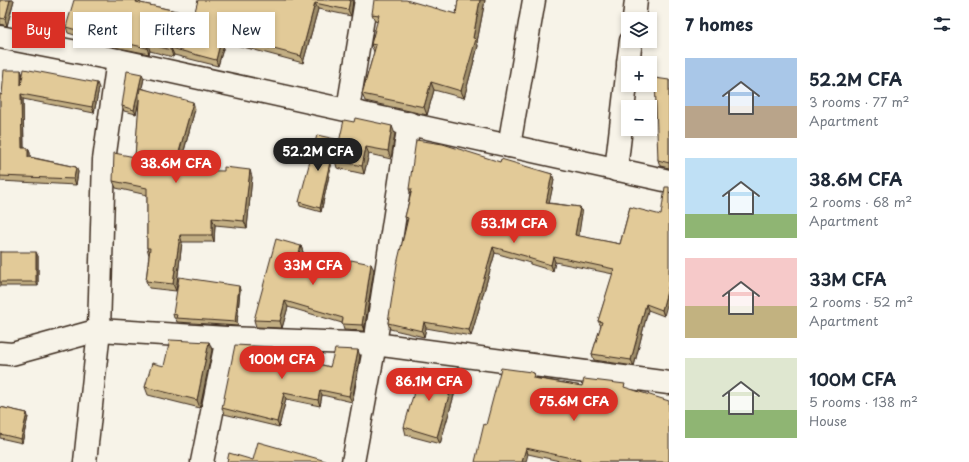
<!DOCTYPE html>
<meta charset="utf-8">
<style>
:root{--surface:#fff;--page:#f6f6f7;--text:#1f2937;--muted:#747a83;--accent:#d93025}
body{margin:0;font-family:"Playpen Sans",sans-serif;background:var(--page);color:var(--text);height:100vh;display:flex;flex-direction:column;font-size:15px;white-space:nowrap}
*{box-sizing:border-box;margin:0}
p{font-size:13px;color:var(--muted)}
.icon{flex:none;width:22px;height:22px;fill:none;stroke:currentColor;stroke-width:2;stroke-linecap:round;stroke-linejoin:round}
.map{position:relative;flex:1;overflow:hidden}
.sheet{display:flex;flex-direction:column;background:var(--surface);width:300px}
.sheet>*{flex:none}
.banner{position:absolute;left:12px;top:12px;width:380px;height:36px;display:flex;gap:8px}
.tools{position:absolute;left:621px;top:12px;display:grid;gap:8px}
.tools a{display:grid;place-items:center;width:36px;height:36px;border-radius:0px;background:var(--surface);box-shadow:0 2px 6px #0003;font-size:20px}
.price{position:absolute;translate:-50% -34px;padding:0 9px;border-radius:14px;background:var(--accent);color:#fff;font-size:13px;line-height:26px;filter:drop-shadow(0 1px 2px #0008)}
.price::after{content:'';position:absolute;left:50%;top:24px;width:12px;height:9px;margin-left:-6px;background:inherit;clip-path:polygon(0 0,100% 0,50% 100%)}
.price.selected{background:#222;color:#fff}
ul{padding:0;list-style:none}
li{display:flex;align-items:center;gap:12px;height:100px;padding:0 16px}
li span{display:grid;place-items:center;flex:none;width:112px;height:80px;border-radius:0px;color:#555}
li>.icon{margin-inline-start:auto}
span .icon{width:48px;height:48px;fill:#fffc;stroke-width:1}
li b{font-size:17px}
h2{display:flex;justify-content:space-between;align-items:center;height:48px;padding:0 16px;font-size:17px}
.chip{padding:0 14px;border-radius:0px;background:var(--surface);box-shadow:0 2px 6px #0003;font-size:14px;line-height:36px}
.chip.selected{background:var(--accent);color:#fff}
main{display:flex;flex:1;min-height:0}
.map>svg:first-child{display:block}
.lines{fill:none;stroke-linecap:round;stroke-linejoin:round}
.minor-casing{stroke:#3b2a1e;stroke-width:25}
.minor{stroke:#f7f3e8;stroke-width:22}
.wall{fill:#c2ae83;stroke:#3b2a1e}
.shaded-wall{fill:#9e8d6a;stroke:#3b2a1e}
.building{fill:#e2ca98;stroke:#3b2a1e}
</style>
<main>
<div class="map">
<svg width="669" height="462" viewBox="0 0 669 462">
<rect width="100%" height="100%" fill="#f7f3e8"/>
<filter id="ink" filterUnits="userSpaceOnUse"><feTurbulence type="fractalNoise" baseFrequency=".025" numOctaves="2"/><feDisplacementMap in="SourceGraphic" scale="8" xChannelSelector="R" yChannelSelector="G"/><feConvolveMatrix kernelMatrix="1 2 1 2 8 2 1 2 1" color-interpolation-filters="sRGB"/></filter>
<g filter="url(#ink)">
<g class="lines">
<defs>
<g id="minor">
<path d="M634 19 636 0"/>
<path d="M0 37 118 60 669 181"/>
<path d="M628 63 631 41"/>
<path d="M348 109 366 0"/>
<path d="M509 146 534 0"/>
<path d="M616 170 628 67"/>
<path d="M0 353 12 354 99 330 227 338 375 344 409 123"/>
<path d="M85 462 99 330 104 160 118 60"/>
<path d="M202 462 227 338"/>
<path d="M353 462 375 344 669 383"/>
</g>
</defs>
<use href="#minor" class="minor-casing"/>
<use href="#minor" class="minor"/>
</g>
<g class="wall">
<path d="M0 0H14L7 26 0 24Z"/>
<path d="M286 0H353L351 16 318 9 303 63 225 42 218 66 174 55 173 57 150 51 149 54 114 47 68 33 66 27 140 3 194 15Z"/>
<path d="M458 0H485L477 42 478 46 464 98 434 90 427 115 365 101 362 94 374 52 371 44 378 22 375 21 372 14H456Z"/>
<path d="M21 70 23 76 99 88 94 113 23 99 24 148H28L30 153V157L76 167 78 172 76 185 0 181V94L2 95Z"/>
<path d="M144 78 142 88 195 109 179 170 252 177 247 228 215 225 214 242H182L176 291 149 288 146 281 149 255 147 248V195L116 188 113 181 135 157 140 97 136 114 124 111 122 106Z"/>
<path d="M669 80V168L660 166 658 160Z"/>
<path d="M354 122 395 134 391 159 369 154 364 174 337 168 335 160Z"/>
<path d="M336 143 321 212 300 206 299 202Z"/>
<path d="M500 162 552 174 554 180 549 203 580 207 582 213 578 236 620 244 630 207 664 316 648 310 634 366 594 360 592 354 601 326 598 321 613 274 555 262 553 271 530 264V263L495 253 471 336 426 328 424 337 390 329 388 323 407 222 405 217 411 194 409 189Z"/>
<path d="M301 246 303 252 302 257 349 270H374L364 331 344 330 342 323 288 307 282 328 256 327 254 320Z"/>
<path d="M0 252 38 256V286H0Z"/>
<path d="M240 290 237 323 238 326 177 322 176 319 174 318 173 314Z"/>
<path d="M209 342 212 350 200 408 148 395 145 387 164 366Z"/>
<path d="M275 353 330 367 360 356 352 402 322 395 320 406 286 399 279 427 224 414 222 408Z"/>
<path d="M536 378 582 386 626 388 669 462H564L528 454 486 425Z"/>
<path d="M457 385 440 444 406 435 404 427Z"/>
<path d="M0 407 27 413 28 417 22 443 0 438Z"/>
</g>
<g class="shaded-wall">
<path d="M10 0H14L7 26 5 19Z"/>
<path d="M137 0H141L138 8 136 2Z"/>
<path d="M350 0H353L351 16 348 10Z"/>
<path d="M480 0H485L477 42 478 46 464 98 461 91 473 38Z"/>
<path d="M315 3 318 9 303 63 301 56Z"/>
<path d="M222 36 225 42 218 66 216 60Z"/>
<path d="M148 44 150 51 149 54 147 48Z"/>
<path d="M171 48 174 55 173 57 171 50Z"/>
<path d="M21 70 23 76 21 85Z"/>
<path d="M142 74 144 78 136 114 134 110Z"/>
<path d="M431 82 434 90 427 115 424 107Z"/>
<path d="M97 83 99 88 94 113 92 107Z"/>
<path d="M21 94 23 99 24 153 22 148Z"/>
<path d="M193 102 195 109 177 177 174 170Z"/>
<path d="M392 126 395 134 391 159 388 151Z"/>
<path d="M335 139 336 143 321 212 320 208Z"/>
<path d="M366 147 369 154 364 174 362 166Z"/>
<path d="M28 148 30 153V162L28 157Z"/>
<path d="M76 167 78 172 76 185 74 179Z"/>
<path d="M250 170 252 177 247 228 244 221Z"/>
<path d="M552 174 554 180 548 209 546 203Z"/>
<path d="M580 207 582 213 578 241 575 235Z"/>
<path d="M212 218 215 225 214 242 212 235Z"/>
<path d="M180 235 182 242 176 291 173 284Z"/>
<path d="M301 246 303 252 300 263 298 256Z"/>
<path d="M493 247 495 253 471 336 469 330Z"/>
<path d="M36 252 38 256V286L36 282Z"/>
<path d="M553 256 555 262 553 271 551 265Z"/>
<path d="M371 264 374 270 364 331 362 325Z"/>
<path d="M669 284V298L664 316 662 310Z"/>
<path d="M239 286 240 290 237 323 236 322H235Z"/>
<path d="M285 301 288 307 282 328 280 321Z"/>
<path d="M646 304 648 310 634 366 631 360Z"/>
<path d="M424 322 426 328 424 337 422 331Z"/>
<path d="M209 342 212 350 200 408 197 400Z"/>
<path d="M273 347 275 352H272Z"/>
<path d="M358 350 360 356 352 402 349 396Z"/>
<path d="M534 373 536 379 533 378Z"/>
<path d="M454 378 457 385 440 444 437 437Z"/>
<path d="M320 390 322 395 320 406 318 400Z"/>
<path d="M284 393 286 399 279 427 277 422Z"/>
<path d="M27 413 28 417 22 443 21 439Z"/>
<path d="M526 448 528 454 526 462H522Z"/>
</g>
<g class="building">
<path d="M0 0H10L5 19 0 18Z"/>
<path d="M74 0H137L136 2 194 15 198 0H350L348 10 315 3 301 56 222 36 216 60 171 48V50L148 44 147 48 112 40 66 27Z"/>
<path d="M374 0H406L456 14 458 0H480L473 38 476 39 461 91 431 82 424 107 362 94 376 45 371 44 379 15 372 14Z"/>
<path d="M24 69 97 83 92 107 21 94 22 148H28V157L76 167 74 179 0 176V94L2 95 4 70H21V85Z"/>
<path d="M127 71 142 74 134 110 122 106Z"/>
<path d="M655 78 669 80V163L658 160Z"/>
<path d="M140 88 193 102 174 170 224 171V167L250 170 244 221 212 218V235H180L173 284 146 281 150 248H147V188L113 181 114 153 135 157Z"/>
<path d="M355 118 392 126 388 151 366 147 362 166 335 160 344 120 354 122Z"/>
<path d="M317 135 335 139 320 208 299 202Z"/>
<path d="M416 140 443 144 500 162 501 159 552 174 546 203 580 207 575 235 620 244 630 207 661 215 665 187H669V284L662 310 646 304 631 360 592 354 602 322 598 321 614 269 553 256 551 265 528 258 529 257 493 247 469 330 424 322 422 331 388 323 397 264 408 218 405 217 412 189H409Z"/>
<path d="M276 239 301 246 298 256 349 270 351 260 371 264 362 325 342 324 343 318 285 301 280 321 254 320Z"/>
<rect x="0" y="252" width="36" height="30"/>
<path d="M179 277 239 286 235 322H236L176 318 177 315 173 314Z"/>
<path d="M170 340 209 342 197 400 145 387 152 363 164 366Z"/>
<path d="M235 345 273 347 272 352 330 367 335 349 358 350 349 396 320 390 318 400 284 393 277 422 222 408Z"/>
<path d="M421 368 454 378 437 437 404 427Z"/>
<path d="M501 368 531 372 534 373 533 378 582 386 584 379 625 384 624 387 669 401V462H579L580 460 526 448 522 462H475L484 424 486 425Z"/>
<path d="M0 407 27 413 21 439 0 434Z"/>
<path d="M258 442 326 461V462H227L229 453 253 460Z"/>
</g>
</g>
</svg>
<div class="tools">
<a><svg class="icon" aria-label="layers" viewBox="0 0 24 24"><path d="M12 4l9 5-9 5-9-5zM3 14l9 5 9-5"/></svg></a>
<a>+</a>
<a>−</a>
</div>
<b class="price selected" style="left:318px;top:172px">52.2M CFA</b>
<b class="price" style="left:176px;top:184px">38.6M CFA</b>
<b class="price" style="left:514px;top:244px">53.1M CFA</b>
<b class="price" style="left:313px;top:286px">33M CFA</b>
<b class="price" style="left:282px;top:380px">100M CFA</b>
<b class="price" style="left:429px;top:402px">86.1M CFA</b>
<b class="price" style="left:574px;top:422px">75.6M CFA</b>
<div class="banner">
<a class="chip selected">Buy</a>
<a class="chip">Rent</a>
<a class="chip">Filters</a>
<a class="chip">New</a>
</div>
</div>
<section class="sheet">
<h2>7 homes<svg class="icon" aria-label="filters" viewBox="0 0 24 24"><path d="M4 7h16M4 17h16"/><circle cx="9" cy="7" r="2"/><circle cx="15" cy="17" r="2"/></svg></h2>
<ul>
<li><span style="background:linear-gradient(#a9c7e8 60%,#b9a48a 0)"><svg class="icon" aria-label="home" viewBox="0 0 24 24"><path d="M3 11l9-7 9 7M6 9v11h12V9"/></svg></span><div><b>52.2M CFA</b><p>3 rooms · 77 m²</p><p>Apartment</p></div></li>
<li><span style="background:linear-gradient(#bfe0f5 70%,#8fb573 0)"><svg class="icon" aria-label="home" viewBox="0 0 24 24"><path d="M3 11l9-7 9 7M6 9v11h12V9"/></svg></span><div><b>38.6M CFA</b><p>2 rooms · 68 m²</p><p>Apartment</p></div></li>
<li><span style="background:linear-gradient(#f6c9c9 60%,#c2b280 0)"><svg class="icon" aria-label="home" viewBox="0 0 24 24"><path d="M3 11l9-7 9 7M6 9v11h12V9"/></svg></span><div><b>33M CFA</b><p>2 rooms · 52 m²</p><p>Apartment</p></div></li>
<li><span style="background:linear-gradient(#dfe7d0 65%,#8fb573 0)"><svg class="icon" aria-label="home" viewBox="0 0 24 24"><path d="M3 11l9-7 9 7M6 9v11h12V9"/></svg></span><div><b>100M CFA</b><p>5 rooms · 138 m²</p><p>House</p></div></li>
</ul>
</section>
</main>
